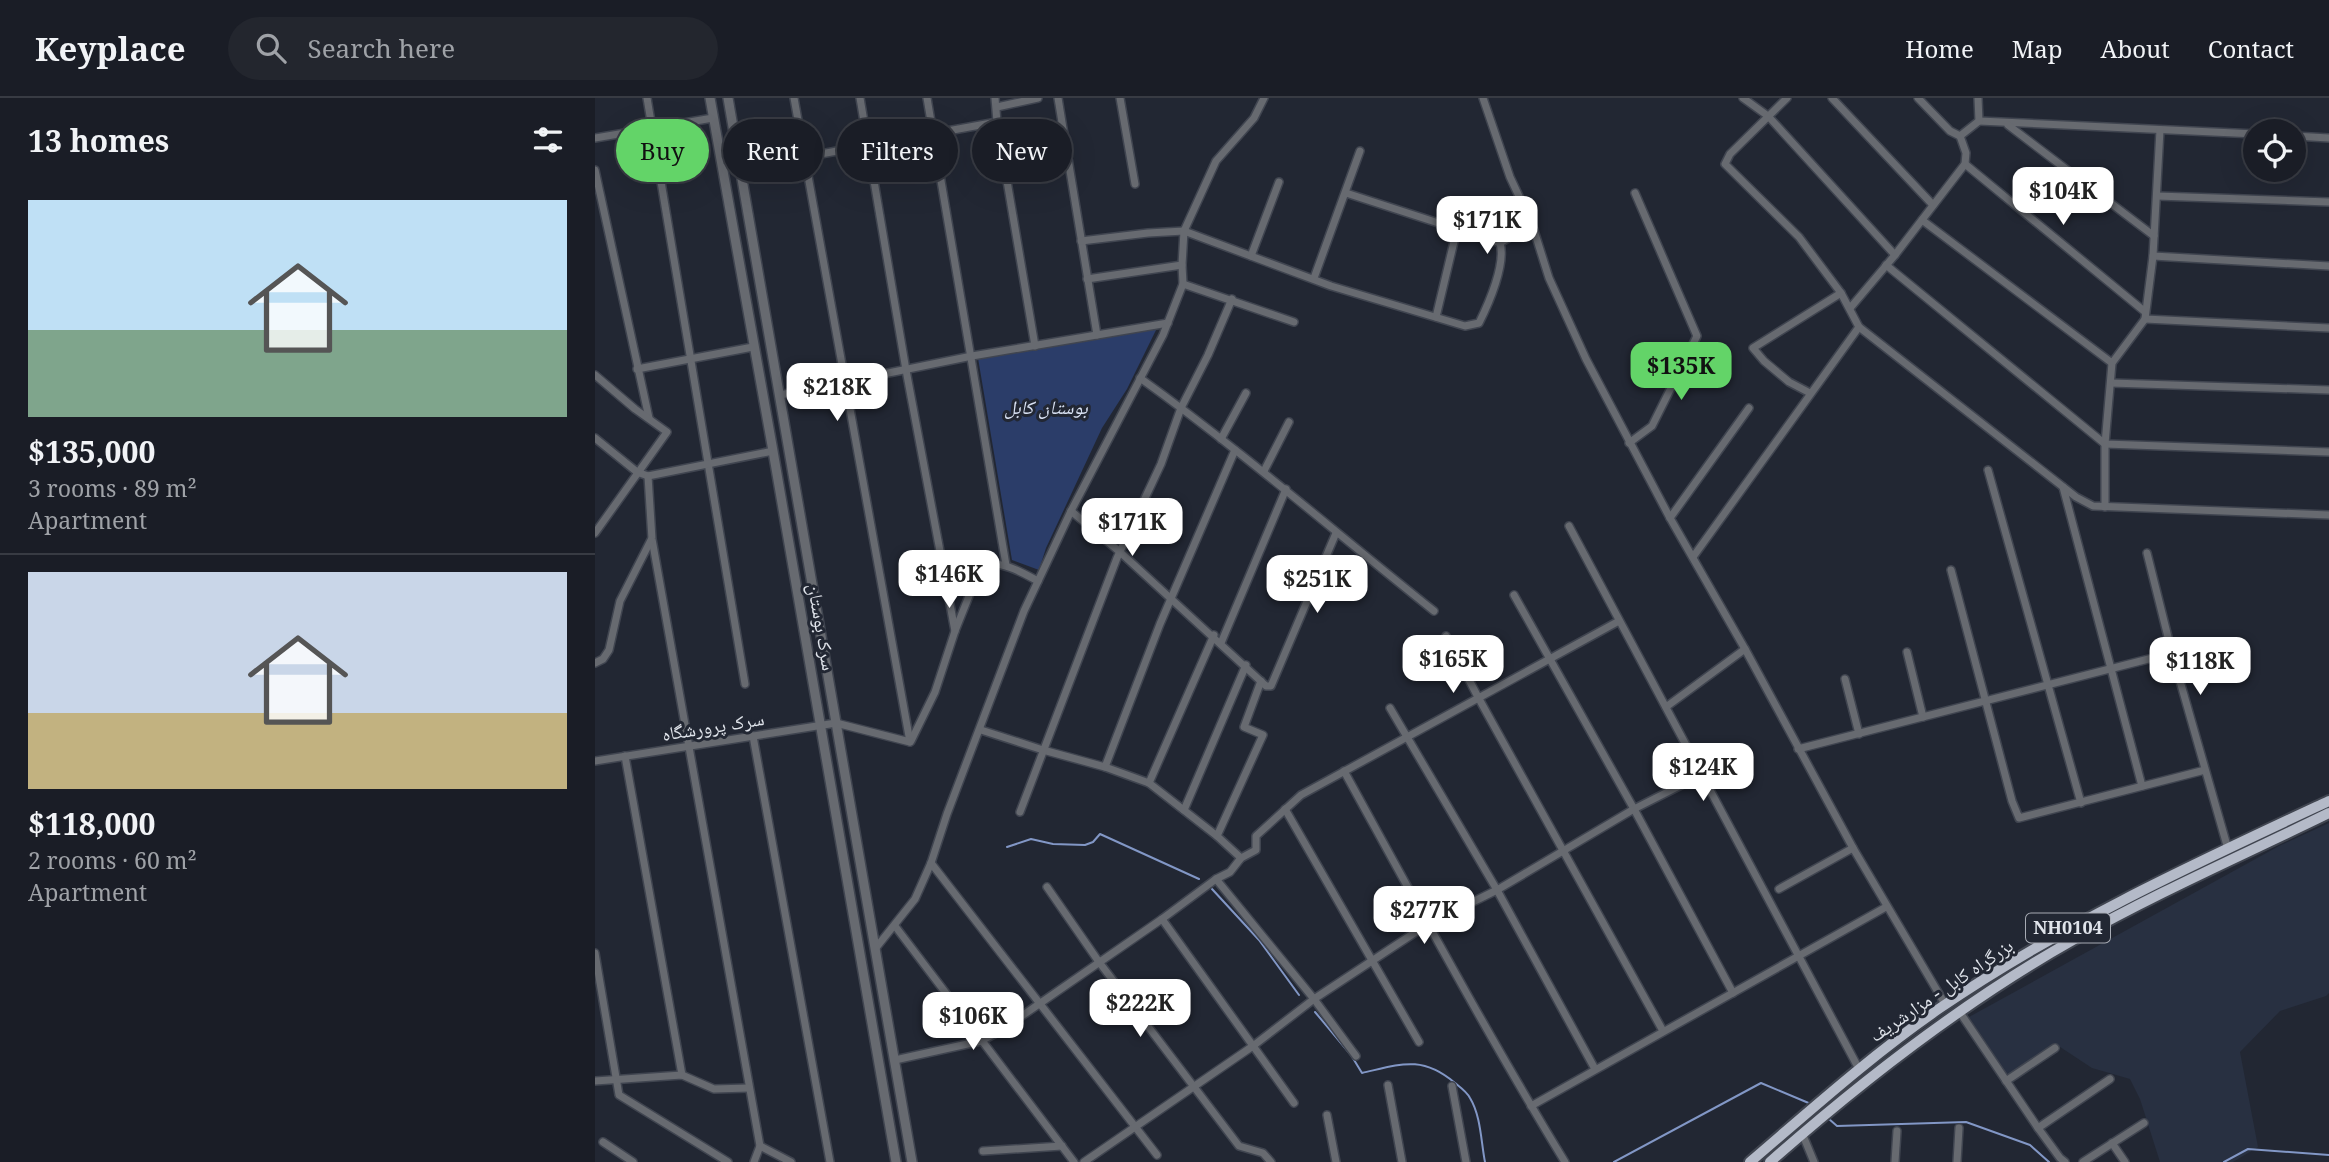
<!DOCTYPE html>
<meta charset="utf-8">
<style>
:root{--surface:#1a1d26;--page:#23262e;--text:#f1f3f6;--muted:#9fa2a7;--line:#383b43;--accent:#63d468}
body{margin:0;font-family:"Noto Serif","Noto Naskh Arabic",serif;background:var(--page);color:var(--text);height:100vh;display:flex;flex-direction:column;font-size:26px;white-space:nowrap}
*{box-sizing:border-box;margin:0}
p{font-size:23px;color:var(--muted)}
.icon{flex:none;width:38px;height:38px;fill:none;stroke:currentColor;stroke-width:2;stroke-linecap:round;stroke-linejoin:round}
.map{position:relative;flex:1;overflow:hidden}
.details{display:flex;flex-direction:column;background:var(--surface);width:595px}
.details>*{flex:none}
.hud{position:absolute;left:21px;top:21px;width:665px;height:63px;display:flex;gap:14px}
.fabs{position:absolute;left:1648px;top:21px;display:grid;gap:14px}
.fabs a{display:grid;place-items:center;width:63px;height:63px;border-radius:50%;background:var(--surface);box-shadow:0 7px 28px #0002,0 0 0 2px var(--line);font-size:35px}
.price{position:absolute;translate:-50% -60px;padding:0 16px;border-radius:14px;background:#fff;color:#222;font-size:23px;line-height:46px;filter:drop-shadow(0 2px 4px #0008)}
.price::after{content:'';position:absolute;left:50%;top:42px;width:21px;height:16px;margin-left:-10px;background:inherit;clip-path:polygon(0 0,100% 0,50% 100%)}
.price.active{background:var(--accent);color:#111}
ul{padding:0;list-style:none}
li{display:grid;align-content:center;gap:14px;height:371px;padding:0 28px}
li+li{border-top:2px solid var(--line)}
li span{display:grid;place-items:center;height:217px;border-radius:0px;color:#555}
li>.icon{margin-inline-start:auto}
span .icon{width:126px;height:126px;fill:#fffc;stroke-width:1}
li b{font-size:30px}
h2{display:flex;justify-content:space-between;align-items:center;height:84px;padding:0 28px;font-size:30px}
.tag{padding:0 24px;border-radius:32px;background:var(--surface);box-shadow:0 7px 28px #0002,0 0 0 2px var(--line);font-size:24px;line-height:63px}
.tag.active{background:var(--accent);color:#111}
header{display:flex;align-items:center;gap:42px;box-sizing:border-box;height:98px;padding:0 35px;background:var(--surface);border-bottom:2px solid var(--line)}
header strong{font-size:33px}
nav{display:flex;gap:38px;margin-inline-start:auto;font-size:24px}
.search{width:490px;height:63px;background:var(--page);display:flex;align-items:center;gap:18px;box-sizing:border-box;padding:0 24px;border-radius:38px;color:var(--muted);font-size:26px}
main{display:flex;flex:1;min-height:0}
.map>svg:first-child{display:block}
.built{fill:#283041}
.green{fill:#2b3d69}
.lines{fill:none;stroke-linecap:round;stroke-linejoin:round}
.stream{stroke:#8297c6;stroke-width:2}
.minor-casing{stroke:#404550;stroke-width:10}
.tertiary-casing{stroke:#404550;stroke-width:12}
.trunk-casing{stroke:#404550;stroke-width:14}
.minor{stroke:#676a70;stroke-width:7}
.tertiary{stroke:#676a70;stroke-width:9}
.trunk{stroke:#b4bac8;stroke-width:10}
.labels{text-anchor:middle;stroke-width:6;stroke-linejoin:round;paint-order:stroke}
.shield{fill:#222733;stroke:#a7abb4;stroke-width:2}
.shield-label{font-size:18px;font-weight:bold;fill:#e0e4eb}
.park-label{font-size:19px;font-style:italic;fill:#d9e2f4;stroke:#222733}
.street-label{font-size:19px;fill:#e0e4eb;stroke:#222733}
</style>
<header>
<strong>Keyplace</strong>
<div class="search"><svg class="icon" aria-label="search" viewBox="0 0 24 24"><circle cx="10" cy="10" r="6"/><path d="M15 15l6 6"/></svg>Search here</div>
<nav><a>Home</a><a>Map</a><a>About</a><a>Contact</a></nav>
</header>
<main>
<section class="details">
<h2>13 homes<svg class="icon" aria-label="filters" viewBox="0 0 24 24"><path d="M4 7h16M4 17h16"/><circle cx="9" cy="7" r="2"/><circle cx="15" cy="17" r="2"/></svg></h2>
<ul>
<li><span style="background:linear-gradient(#bfe0f5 60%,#7fa58c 0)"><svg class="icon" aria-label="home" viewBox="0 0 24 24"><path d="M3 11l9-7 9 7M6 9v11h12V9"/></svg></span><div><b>$135,000</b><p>3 rooms · 89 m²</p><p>Apartment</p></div></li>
<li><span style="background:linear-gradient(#c9d6e8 65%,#c2b280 0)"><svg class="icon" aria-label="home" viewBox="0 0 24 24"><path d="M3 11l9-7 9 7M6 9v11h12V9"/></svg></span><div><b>$118,000</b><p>2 rooms · 60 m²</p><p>Apartment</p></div></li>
</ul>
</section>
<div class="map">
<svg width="1734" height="1064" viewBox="0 0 1734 1064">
<rect width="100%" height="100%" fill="#222733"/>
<path class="built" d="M1734 725V895L1731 898 1685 913 1645 954 1663 1049 1638 1064H1565L1545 1001 1535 981 1497 970 1459 945 1414 980 1374 919 1684 748Z"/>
<path class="green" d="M563 228 532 291 507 330 451 450 444 472 417 462 383 260Z"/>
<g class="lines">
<g class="stream">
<path d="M412 749 436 741 458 746 490 747 498 744 505 736 604 781"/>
<path d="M617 791 664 842 704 897"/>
<path d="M720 914 756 957 767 975C806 966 827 957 860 985 865 989 872 994 875 1000 886 1018 886 1044 890 1064"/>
<path d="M1234 1021 1242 1028 1371 1024 1435 1047 1454 1064"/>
<path d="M1019 1064 1166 985 1216 1006"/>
<path d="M1629 1064 1653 1051 1734 1057"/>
</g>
<defs>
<g id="minor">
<path d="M52 0 150 586"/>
<path d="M199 0 315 644"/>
<path d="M265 0 311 272 360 533"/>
<path d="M332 0 411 467"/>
<path d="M400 0 402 24 440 248"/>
<path d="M463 0 502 237"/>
<path d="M525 0 540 86"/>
<path d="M888 0 915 79 937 126 954 180 991 261 1075 420 1150 551 1258 750 1350 906"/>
<path d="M1148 0 1173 18 1300 157"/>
<path d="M1192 0 1135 56 1130 66 1204 139 1246 195 1264 229 1481 399 1498 408 1734 417"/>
<path d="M1237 0 1338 107"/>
<path d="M402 9 443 0"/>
<path d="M1384 23 1661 36"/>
<path d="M1413 27 1559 138"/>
<path d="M1365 38 1384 23 1383 0"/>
<path d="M1699 38 1734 40"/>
<path d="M0 40 118 20"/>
<path d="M209 59 402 24"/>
<path d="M1370 66 1549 213"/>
<path d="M0 72 54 320"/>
<path d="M751 95 905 145"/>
<path d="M1562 98 1734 104"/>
<path d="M1327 122 1517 265"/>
<path d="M486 143 553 135 589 133 736 188 870 228 884 225C894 205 911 166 905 145L937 126"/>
<path d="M656 158 684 84"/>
<path d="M1558 158 1734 168"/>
<path d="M1291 167 1510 346 1734 354"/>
<path d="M719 180 765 53"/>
<path d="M492 181 587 167"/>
<path d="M588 186 699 224"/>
<path d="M1256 209 1300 157 1370 66 1371 55 1365 38 1355 33 1323 0"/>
<path d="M841 219 862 131"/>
<path d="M1550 221 1734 230"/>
<path d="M42 271 158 249"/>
<path d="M0 277 40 311 72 334 0 435"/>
<path d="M545 280C647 353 741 435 839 513"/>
<path d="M1516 285 1734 292"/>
<path d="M1215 295 1194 284 1169 263 1158 250 1246 195"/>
<path d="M185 297 377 258 573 225"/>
<path d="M0 340 42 374 53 378 178 353"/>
<path d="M626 341 651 295"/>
<path d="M1034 345 1057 328 1102 238 1040 95"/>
<path d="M1393 372 1486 705"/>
<path d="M669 373 694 324"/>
<path d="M53 378 57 441 165 1048 159 1064"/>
<path d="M1468 389 1547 688"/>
<path d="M1510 409V346L1517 265 1550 221 1558 158 1565 32"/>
<path d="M476 413 525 454 671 588H676L741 435"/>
<path d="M1075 420 1154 310"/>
<path d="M974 428 1264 971"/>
<path d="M1552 455 1577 555 1633 751"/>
<path d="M1098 459 1264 229"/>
<path d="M1356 472 1417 703 1424 720 1610 672"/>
<path d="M919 497 1039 711 1138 895"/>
<path d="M851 538 883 599 1068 933"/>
<path d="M626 545 691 391"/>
<path d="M1312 554 1328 619"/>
<path d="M0 565 8 561 14 552 25 503 56 442"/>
<path d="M1250 581 1264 636"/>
<path d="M1071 609 1150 551"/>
<path d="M795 610 902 792 1000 971"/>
<path d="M386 632 448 652 510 669 554 685 622 738 646 760"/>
<path d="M158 638 235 1064"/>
<path d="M316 643 340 594 360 533 384 473 390 466C410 464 426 474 443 483"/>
<path d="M1203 651 1577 555"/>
<path d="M30 658 87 977"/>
<path d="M0 663 241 625 315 644"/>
<path d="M510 669 565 526 640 352"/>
<path d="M749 673C821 804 892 936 970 1064"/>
<path d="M554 685 619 537"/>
<path d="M690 711 824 944"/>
<path d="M589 712 651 567"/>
<path d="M425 714 522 460 566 366 586 310 613 257 637 201"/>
<path d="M622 738 668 637 649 629 666 583"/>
<path d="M336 765 562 1057"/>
<path d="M621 781 719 901 761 958"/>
<path d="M452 789 504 864 644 1048 668 1055 676 1064"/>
<path d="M1184 791 1258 750"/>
<path d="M567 821 699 1005"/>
<path d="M300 828 479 1064"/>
<path d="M280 851 320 801 336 765 352 716 429 513 476 413 568 237 588 186 587 167 589 133 621 63 659 20 669 0"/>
<path d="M0 855 24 997 133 1064"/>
<path d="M1364 913 1443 1030 1465 1060 1470 1064"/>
<path d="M300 962 386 943 405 933 567 821 621 781 635 774 646 760 661 752V738L706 697 1024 523"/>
<path d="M0 983 87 977 119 991 154 990"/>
<path d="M1411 983 1460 950"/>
<path d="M793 987 807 1064"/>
<path d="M857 988 871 1064"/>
<path d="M936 1008 1291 809"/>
<path d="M732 1017 741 1064"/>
<path d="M1443 1030 1515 981"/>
<path d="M1207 1035 1219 1064"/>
<path d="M8 1044 38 1064"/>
<path d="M1517 1045 1530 1064"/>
<path d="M165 1048 196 1064"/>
<path d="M388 1053 467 1048"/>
<path d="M489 1064 658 948 719 901 833 826 902 792 1039 711 1108 676"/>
<path d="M1300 1064 1302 1033"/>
<path d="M1362 1064 1364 1030"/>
<path d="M1488 1064 1549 1025"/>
</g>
<g id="tertiary">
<path d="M115 0 178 353 301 1064"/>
<path d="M133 0 317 1064"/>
</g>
<g id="trunk">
<path d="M1155 1064C1217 1011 1278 956 1345 910 1466 827 1601 765 1734 703"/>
<path d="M1175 1064C1269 981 1368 904 1478 842 1561 795 1648 757 1734 715"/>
</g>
</defs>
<use href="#minor" class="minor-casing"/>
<use href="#tertiary" class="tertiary-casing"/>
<use href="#trunk" class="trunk-casing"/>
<use href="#minor" class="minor"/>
<use href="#tertiary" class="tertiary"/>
<use href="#trunk" class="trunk"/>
</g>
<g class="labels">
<rect class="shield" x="1431" y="815.5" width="84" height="29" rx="5"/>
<g class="shield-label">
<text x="1473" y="836">NH0104</text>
</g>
<g class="park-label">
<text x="451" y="316">بوستان کابل</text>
</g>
<g class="street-label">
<text transform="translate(227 529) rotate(80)" y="7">سرک بوستان</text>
<text transform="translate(118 628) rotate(-9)" y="7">سرک پرورشگاه</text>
<text transform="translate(1346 892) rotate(-34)" y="7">بزرگراه کابل - مزارشریف</text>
</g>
</g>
</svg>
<div class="fabs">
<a><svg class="icon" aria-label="locate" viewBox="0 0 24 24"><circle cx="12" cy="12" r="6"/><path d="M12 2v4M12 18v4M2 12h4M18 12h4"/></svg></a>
</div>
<b class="price" style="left:1468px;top:129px">$104K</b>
<b class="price" style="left:892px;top:158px">$171K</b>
<b class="price active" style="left:1086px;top:304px">$135K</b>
<b class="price" style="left:242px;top:325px">$218K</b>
<b class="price" style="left:537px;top:460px">$171K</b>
<b class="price" style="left:354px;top:512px">$146K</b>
<b class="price" style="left:722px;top:517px">$251K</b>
<b class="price" style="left:858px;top:597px">$165K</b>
<b class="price" style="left:1605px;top:599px">$118K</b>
<b class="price" style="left:1108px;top:705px">$124K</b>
<b class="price" style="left:829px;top:848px">$277K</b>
<b class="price" style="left:545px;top:941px">$222K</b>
<b class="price" style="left:378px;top:954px">$106K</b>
<div class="hud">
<a class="tag active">Buy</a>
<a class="tag">Rent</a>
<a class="tag">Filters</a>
<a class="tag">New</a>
</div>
</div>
</main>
